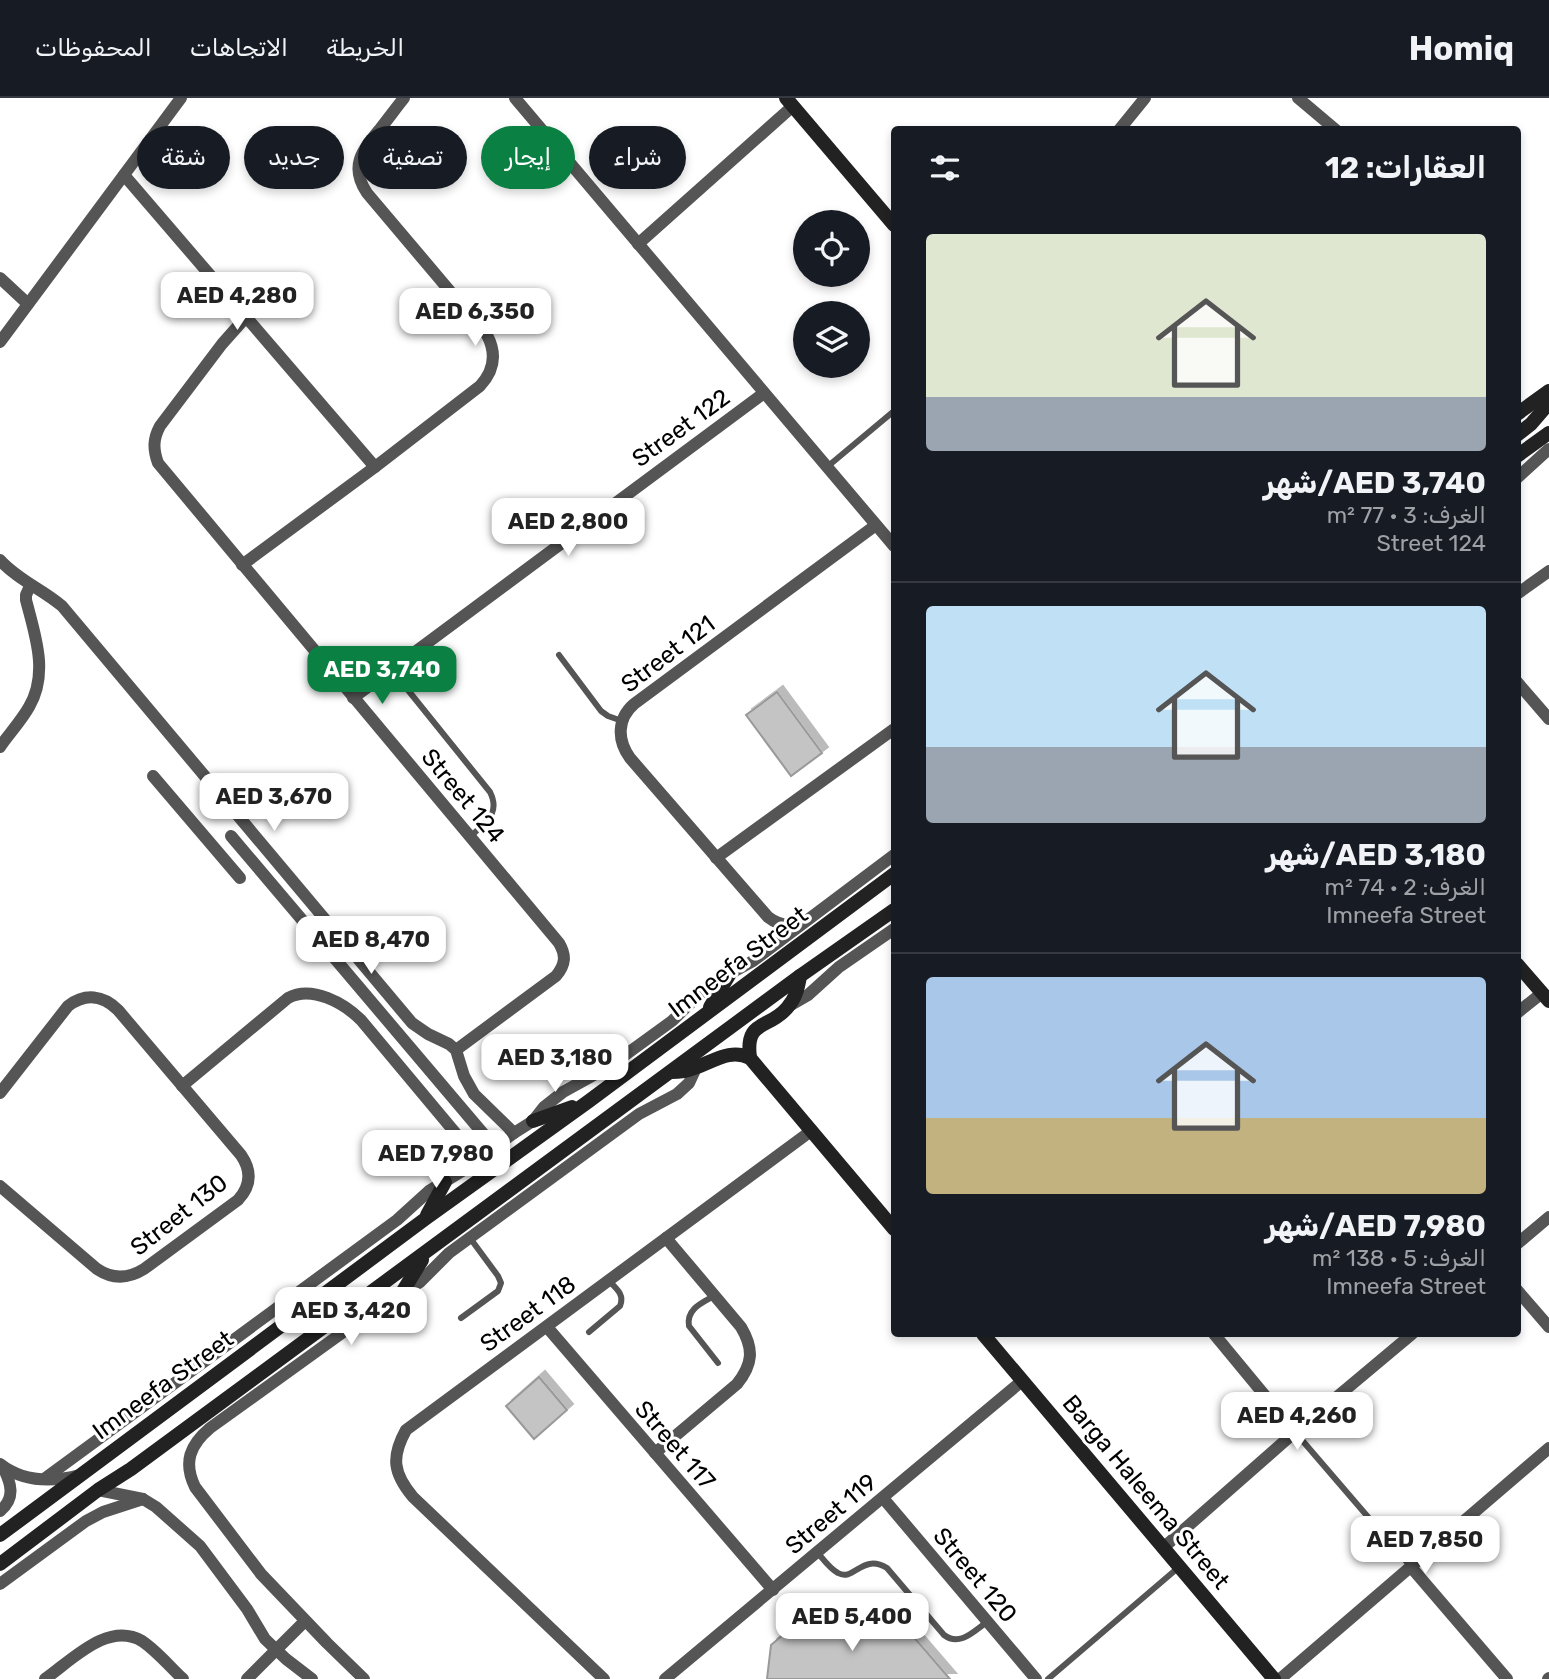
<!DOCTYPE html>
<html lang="ar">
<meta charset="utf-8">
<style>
:root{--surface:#171b24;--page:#242831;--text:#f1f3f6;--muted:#9ea1a6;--line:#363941;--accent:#0b8043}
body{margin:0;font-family:Rubik,Vazirmatn,sans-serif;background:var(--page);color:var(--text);direction:rtl;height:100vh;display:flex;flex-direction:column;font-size:26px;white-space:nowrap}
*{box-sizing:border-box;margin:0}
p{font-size:23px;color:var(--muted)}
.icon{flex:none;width:38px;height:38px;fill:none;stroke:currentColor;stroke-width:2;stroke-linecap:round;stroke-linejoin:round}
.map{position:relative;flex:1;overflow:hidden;direction:ltr}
.side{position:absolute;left:891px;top:28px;width:630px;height:1211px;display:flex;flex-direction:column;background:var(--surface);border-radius:7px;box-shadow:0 4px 10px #0003;direction:rtl}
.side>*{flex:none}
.hud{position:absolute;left:21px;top:28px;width:665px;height:63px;direction:rtl;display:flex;gap:14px}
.tools{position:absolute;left:793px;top:112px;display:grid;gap:14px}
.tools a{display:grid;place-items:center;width:77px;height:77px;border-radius:50%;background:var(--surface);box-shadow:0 4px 10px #0003;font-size:35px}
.price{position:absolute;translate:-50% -60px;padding:0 16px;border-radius:14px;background:#fff;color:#222;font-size:23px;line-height:46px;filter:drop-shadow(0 2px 4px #0008)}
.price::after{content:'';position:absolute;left:50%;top:42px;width:21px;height:16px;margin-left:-10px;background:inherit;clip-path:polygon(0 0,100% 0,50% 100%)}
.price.on{background:var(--accent);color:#fff}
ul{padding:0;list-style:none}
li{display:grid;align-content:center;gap:14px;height:371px;padding:0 35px}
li+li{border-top:2px solid var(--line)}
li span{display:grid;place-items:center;height:217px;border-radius:7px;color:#555}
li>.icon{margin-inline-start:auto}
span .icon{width:126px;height:126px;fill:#fffc;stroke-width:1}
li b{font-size:30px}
h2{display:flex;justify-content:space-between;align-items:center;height:84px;padding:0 35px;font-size:30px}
.pill{padding:0 24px;border-radius:32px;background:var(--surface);box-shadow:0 4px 10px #0003;font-size:24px;line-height:63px}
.pill.on{background:var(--accent);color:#fff}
header{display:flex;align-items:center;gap:42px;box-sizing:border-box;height:98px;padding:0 35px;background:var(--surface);border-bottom:2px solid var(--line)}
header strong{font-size:33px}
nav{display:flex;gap:38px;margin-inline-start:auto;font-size:24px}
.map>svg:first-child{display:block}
.building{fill:#c4c4c4;stroke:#999;stroke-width:2;filter:url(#shadow)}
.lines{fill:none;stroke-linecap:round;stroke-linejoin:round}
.lane{stroke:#555;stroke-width:6}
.street{stroke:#555;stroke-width:12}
.secondary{stroke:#222;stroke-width:14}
.labels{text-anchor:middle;stroke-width:6;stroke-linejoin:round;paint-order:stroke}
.street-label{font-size:24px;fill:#000;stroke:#fff}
</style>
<header>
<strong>Homiq</strong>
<nav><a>الخريطة</a><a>الاتجاهات</a><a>المحفوظات</a></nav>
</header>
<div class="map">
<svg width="1549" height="1581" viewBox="0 0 1549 1581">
<defs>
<filter id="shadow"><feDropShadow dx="6" dy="-6" stdDeviation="0" flood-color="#0004"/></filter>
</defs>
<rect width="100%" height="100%" fill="#fff"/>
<g class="building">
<path d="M777 594 822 655 791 678 746 617Z"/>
<path d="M539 1279 567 1312 534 1341 506 1308Z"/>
<path d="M887 1508 950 1581H767L771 1547 797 1525 829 1527 838 1538 841 1535 847 1542Z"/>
</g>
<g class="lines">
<g class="lane">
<path d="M827 369 894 313"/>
<path d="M559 557 601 613 608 618 622 623"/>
<path d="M391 571 490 694C501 716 485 724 470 739"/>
<path d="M714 1198C702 1205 686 1211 689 1228L718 1265"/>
<path d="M461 1220 498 1193 501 1185 498 1178 470 1140"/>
<path d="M589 1234 620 1208C625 1197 616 1190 609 1183"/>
<path d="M1295 1334 1411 1469"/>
<path d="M817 1454C823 1461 830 1471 838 1475 854 1484 862 1455 887 1470L944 1537C960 1549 974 1533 987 1524"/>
<path d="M1048 1581 1179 1469"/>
</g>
<g class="street">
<path d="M515 0 894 448"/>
<path d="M1298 0 1336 32"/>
<path d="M1119 32 1145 0"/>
<path d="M124 77 375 369"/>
<path d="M638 146 793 8"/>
<path d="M0 180 28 206"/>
<path d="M246 219 222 246 160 328C153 341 153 351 158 365L559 845C566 857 566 866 556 878L456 952"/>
<path d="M0 244 181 0"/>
<path d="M1517 380 1549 351"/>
<path d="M0 462C18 482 42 491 62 508L412 925 428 936 449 946 456 952 464 978 474 996 514 1035"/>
<path d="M242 467 375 369 480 288C494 273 497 256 487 237L367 95C349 68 362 53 380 31 388 21 396 10 404 0"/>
<path d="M1517 496 1549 473"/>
<path d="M1517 584 1549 621"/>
<path d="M353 600 764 295"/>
<path d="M0 649C9 636 21 623 29 609 49 575 35 537 26 502V497L30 488"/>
<path d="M153 678 240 780"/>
<path d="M231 738 486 1039"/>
<path d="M716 760 894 631"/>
<path d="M801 826C788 829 778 827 768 819L630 660C617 642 617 621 634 606L876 427"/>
<path d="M789 908 808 897 839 869 894 831"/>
<path d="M1517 915 1542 895"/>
<path d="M182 988 288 900C312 887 344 905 361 922L478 1062"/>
<path d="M0 995 68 908C85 895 103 897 118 912L241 1057C252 1073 251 1088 238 1102L144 1171C128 1181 112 1181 97 1171L0 1088"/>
<path d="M1517 1146 1549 1119"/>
<path d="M1517 1192 1549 1229"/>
<path d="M547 1229 773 1492"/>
<path d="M1214 1236 1295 1334"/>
<path d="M655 1355 737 1286C753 1266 754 1251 741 1229L666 1140"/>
<path d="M0 1366C23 1384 53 1384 80 1377"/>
<path d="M44 1381 397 1122 429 1093 462 1073 514 1035 533 1023 544 1009 563 994 610 968 672 923 709 887 753 863 894 757"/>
<path d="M98 1392 143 1401 156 1409 200 1448 247 1511 265 1541 286 1561 312 1581"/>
<path d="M883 1400 1036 1581"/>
<path d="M0 1413C16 1400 11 1385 3 1369"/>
<path d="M1163 1450 1295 1334 1412 1236"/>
<path d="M1411 1469 1507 1581"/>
<path d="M0 1486 86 1423 103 1414 143 1401"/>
<path d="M45 1581C72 1562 108 1523 142 1543 157 1553 170 1569 183 1581"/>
<path d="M247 1581 305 1523"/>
<path d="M364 1581 327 1545 261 1476 195 1389C183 1364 190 1347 210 1330L378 1209 420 1184 449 1155 639 1016 677 996 689 985 696 970"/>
<path d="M604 1581 413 1399C393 1375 391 1359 406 1332L811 1033"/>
<path d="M665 1581 1022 1283"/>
<path d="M1280 1581 1549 1350"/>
<path d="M1548 1581 1549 1580"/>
</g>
<g class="secondary">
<path d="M786 0 894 127"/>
<path d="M1517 316 1549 293"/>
<path d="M1517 337 1531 326 1549 305"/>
<path d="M1517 358 1549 335"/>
<path d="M1517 866 1549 903"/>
<path d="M710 909 731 874"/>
<path d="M750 960C745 921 768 932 787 910 796 900 798 890 800 878"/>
<path d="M671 974C679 974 687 973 694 970 713 964 730 950 750 960L894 1131"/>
<path d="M533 1023 572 1009"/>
<path d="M427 1117 445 1084"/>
<path d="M403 1193 422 1162"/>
<path d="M983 1236 1274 1581"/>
<path d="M0 1437 425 1121 589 1003 894 776"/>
<path d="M0 1466 98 1392 131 1371 800 878 894 812"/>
</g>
</g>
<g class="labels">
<g class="street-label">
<text transform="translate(681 330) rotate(-36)" y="8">Street 122</text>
<text transform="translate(668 556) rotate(-37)" y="8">Street 121</text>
<text transform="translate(463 698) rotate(50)" y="8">Street 124</text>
<text transform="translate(738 864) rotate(-37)" y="8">Imneefa Street</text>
<text transform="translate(179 1117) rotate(-38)" y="8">Street 130</text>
<text transform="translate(528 1216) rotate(-36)" y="8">Street 118</text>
<text transform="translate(163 1287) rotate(-36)" y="8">Imneefa Street</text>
<text transform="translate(675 1347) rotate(49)" y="8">Street 117</text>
<text transform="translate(1146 1394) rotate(50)" y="8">Barga Haleema Street</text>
<text transform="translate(831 1416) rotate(-40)" y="8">Street 119</text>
<text transform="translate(975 1477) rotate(50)" y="8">Street 120</text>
</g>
</g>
</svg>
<div class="tools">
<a><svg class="icon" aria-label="locate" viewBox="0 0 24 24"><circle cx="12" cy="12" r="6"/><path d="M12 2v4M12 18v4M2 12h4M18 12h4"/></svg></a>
<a><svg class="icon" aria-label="layers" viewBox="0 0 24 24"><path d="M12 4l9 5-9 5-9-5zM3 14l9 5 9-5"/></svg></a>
</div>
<b class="price" style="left:237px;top:234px">AED 4,280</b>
<b class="price" style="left:475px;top:250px">AED 6,350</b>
<b class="price" style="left:568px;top:460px">AED 2,800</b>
<b class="price on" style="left:382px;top:608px">AED 3,740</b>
<b class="price" style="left:274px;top:735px">AED 3,670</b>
<b class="price" style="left:371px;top:878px">AED 8,470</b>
<b class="price" style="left:555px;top:996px">AED 3,180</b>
<b class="price" style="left:436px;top:1092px">AED 7,980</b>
<b class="price" style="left:351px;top:1249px">AED 3,420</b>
<b class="price" style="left:1297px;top:1354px">AED 4,260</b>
<b class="price" style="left:1425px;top:1478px">AED 7,850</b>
<b class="price" style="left:852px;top:1555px">AED 5,400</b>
<div class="hud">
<a class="pill">شراء</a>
<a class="pill on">إيجار</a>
<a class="pill">تصفية</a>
<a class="pill">جديد</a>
<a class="pill">شقة</a>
</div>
<section class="side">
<h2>العقارات: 12<svg class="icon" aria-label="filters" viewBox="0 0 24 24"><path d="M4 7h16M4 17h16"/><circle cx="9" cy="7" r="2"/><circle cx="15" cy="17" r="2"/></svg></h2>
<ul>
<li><span style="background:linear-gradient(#dfe7d0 75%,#9aa5b1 0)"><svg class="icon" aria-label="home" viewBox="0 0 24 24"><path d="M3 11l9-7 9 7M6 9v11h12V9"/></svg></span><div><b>AED 3,740/شهر</b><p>الغرف: 3 · 77 m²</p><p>Street 124</p></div></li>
<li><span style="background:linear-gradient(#bfe0f5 65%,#9aa5b1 0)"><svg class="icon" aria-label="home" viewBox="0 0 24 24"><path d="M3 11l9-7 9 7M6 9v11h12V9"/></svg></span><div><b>AED 3,180/شهر</b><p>الغرف: 2 · 74 m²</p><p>Imneefa Street</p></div></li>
<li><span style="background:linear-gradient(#a9c7e8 65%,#c2b280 0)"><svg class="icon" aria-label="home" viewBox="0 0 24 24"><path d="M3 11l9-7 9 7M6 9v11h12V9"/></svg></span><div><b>AED 7,980/شهر</b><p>الغرف: 5 · 138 m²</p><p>Imneefa Street</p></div></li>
</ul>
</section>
</div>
